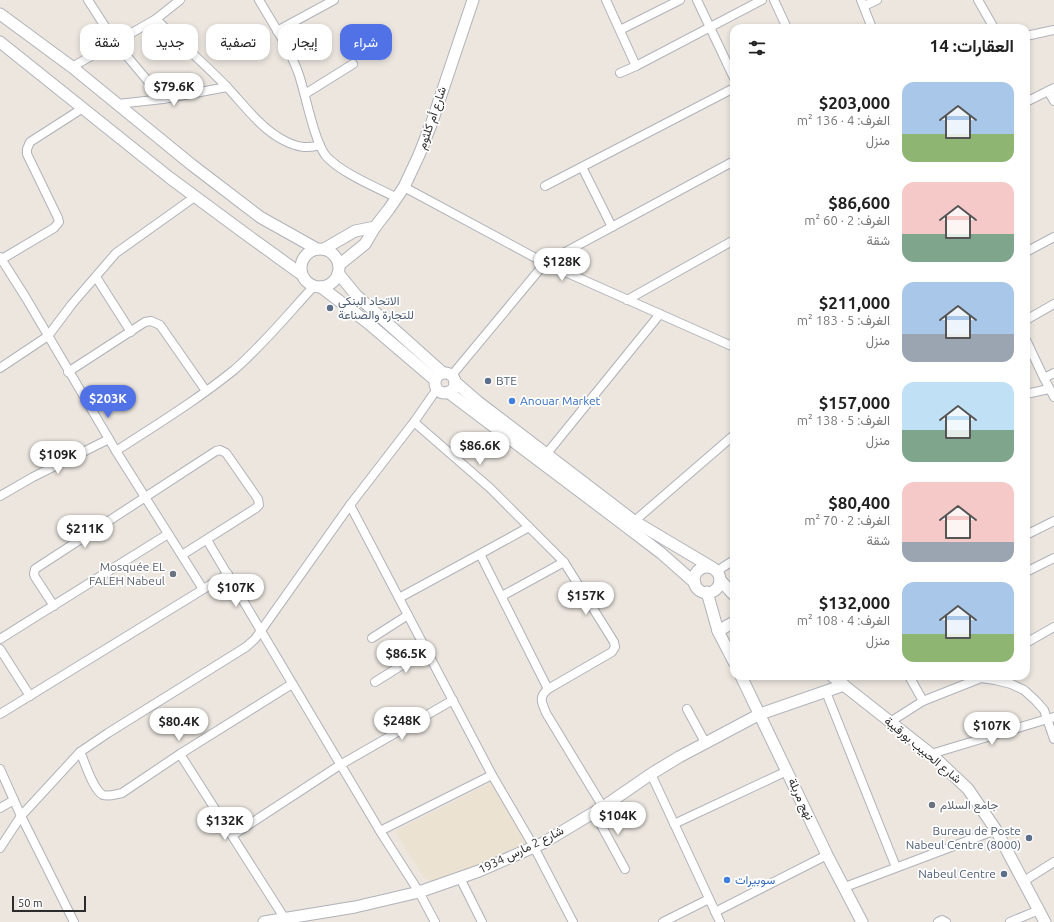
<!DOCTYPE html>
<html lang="ar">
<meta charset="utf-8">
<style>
:root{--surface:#fff;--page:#f2f2f2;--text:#222;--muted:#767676;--accent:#5172e7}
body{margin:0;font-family:Ubuntu,Vazirmatn,sans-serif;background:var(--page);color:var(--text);direction:rtl;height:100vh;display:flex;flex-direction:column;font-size:15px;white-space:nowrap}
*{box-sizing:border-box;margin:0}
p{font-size:13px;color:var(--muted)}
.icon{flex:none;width:22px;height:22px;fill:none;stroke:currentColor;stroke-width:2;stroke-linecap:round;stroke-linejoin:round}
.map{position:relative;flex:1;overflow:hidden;direction:ltr}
.details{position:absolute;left:730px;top:24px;width:300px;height:656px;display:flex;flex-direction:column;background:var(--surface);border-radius:12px;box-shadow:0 2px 6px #0003;direction:rtl}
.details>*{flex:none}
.guide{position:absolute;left:12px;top:24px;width:380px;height:36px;direction:rtl;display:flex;gap:8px}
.scale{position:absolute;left:12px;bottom:10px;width:74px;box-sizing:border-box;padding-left:4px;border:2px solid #2c2c2c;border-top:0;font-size:11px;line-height:14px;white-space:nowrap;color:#2c2c2c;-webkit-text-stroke:3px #fff;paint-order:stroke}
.price{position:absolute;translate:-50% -34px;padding:0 9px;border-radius:14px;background:#fff;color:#222;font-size:13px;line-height:26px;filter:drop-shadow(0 1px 2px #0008)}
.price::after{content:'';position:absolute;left:50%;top:24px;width:12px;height:9px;margin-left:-6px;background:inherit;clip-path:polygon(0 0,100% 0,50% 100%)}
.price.current{background:var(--accent);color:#fff}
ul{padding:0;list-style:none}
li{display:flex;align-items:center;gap:12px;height:100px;padding:0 16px}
li span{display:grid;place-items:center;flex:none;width:112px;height:80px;border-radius:12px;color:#555}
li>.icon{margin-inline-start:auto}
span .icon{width:48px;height:48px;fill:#fffc;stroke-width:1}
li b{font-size:17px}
h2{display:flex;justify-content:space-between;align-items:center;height:48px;padding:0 16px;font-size:17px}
.pill{padding:0 14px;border-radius:12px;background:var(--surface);box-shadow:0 2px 6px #0003;font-size:14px;line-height:36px}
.pill.current{background:var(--accent);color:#fff}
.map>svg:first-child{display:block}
.education{fill:#ebe2d1}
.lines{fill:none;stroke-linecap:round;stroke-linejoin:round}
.street-casing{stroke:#b0b2ba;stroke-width:10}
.secondary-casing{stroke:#b0b2ba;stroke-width:13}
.street{stroke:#fff;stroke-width:8}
.secondary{stroke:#fff;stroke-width:11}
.service-dot{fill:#5c6f8a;stroke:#fff;stroke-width:1.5}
.shop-dot{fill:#3f7fe0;stroke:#fff;stroke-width:1.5}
.worship-dot{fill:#6b7280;stroke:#fff;stroke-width:1.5}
.labels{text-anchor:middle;stroke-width:3.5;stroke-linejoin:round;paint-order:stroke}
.street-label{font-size:12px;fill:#2c2c2c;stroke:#fff}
.service-label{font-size:12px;fill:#4e5e75;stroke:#fff;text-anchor:start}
.shop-label{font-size:12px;fill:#366cbe;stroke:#fff;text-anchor:start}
.worship-label{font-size:12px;fill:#5b616d;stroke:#fff;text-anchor:end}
</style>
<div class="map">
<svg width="1054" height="922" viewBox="0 0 1054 922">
<rect width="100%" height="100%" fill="#ece6df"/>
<path class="education" d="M498 779 535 842 435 882 425 879 395 831Z"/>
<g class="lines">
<defs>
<g id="street">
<path d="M88 0 115 42 163 99"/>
<path d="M259 0C273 24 290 49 299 75 306 96 314 141 326 156 341 173 376 187 397 198"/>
<path d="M606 0 636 66"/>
<path d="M697 0 734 78"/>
<path d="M774 0 787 28"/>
<path d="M861 0 872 28"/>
<path d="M978 0 994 28"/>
<path d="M864 6 877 0"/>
<path d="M156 19C179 42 204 63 227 87 244 105 262 130 285 141 297 147 307 149 320 145"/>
<path d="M620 30 680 0"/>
<path d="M277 31 334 0"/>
<path d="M1026 36 1054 30"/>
<path d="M72 67 156 19 180 0"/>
<path d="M620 73 636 66 762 0"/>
<path d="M1048 91 1054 101"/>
<path d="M305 94 353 64"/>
<path d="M1026 102 1054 88"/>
<path d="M118 104 163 99 227 87"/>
<path d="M582 167 612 227"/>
<path d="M545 186 734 88"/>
<path d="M404 187 545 263 734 347"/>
<path d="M1026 252 1054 237"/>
<path d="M0 257 26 298 116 451 203 589"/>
<path d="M2 259 54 228 59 222 58 218 27 154V149L30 142 83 108"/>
<path d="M96 277 131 332"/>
<path d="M627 300 734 240"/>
<path d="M1026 320 1054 304"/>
<path d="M1026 340 1044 378 1054 397"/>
<path d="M0 368 48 336 72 304 116 253 196 196"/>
<path d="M68 372 145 322 151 321 160 325 206 391"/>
<path d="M452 375 545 263 734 161"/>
<path d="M1044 378 1054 373"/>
<path d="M1026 394 1049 389"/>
<path d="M414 422 490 488 564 562 614 642 615 647 612 652 548 689"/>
<path d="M116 451C156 425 197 400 234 370 263 345 288 314 314 286"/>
<path d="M544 457 660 314"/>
<path d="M0 496 33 477 109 439"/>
<path d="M350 505 492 775 534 847 573 922"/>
<path d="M631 524 734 435"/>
<path d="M529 527 480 554 548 689C538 698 542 702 546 713L603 807"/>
<path d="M1026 535 1054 521"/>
<path d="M207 540 380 831 419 892 435 922"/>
<path d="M717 571 734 560"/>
<path d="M1026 572 1054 558"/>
<path d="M502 596 564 562"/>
<path d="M399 598 480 554"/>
<path d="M54 606 35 577 34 574 35 569 216 451 220 450 226 453 258 499 259 505 256 508 182 555"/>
<path d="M372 638 408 615"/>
<path d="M0 639 168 534"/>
<path d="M1026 643 1054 627"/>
<path d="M0 649 30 696"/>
<path d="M909 676 923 701"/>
<path d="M375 682 426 650"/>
<path d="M826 692 896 867"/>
<path d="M687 709 706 744"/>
<path d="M0 714 228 574"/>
<path d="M890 722 923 701 981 678 995 680 1011 684 1024 690 1035 700 1044 710 1054 739"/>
<path d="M80 752C85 762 93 790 103 795 109 797 116 794 122 793L180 754 292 684"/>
<path d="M180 754 285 919"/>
<path d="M931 754 1054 717"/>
<path d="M0 769 21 816 74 922"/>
<path d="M651 774 720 922"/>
<path d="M0 808 14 800"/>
<path d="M594 812 625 869"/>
<path d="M674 824 787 771"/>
<path d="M380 831 492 775"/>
<path d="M233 835 340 765 453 700"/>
<path d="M0 848 21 816 80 752 108 733 246 647 255 639 350 505 414 422 437 389"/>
<path d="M460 878 482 922"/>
<path d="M1024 881 1054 862"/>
<path d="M845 887 996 830"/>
<path d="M715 912 827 855"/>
<path d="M663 922 709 899"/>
<path d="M938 922 942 920 946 922"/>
<path d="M1010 922 1039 910"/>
</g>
<g id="secondary">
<path d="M0 14 72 67 192 165 260 217 317 249"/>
<path d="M0 42 170 178 243 232 301 274"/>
<circle cx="320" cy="268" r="19"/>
<path d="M324 249 355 231 375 227"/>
<path d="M339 265 365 244 375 227 389 209 404 187 419 155 432 122 473 0"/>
<path d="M338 273 356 295 443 373"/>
<path d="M321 287 367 322 435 380"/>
<circle cx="445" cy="383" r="10"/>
<path d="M455 382 477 401 634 521 713 568"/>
<path d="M448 392 627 527 661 553 695 583"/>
<circle cx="707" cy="580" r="13"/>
<path d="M720 580 734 595"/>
<path d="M707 592 718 631 734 662"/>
<path d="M718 631 734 622"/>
<path d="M741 676 827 855 862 922"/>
<path d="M832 676 931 754 968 789 996 830 1045 922"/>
<path d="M264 922 355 907 419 892 479 871 543 843 603 807 651 774 679 757 760 714 844 685"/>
</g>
</defs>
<use href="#street" class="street-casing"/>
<use href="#secondary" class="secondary-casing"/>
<use href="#street" class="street"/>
<use href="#secondary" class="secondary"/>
</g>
<g class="service-dot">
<circle cx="330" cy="308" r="4"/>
<circle cx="488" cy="381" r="4"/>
<circle cx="1029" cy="838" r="4"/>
<circle cx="1004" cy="874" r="4"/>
</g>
<g class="shop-dot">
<circle cx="512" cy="401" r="4"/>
<circle cx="727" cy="880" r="4"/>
</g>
<g class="worship-dot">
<circle cx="173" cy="574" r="4"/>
<circle cx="932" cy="805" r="4"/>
</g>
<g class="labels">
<g class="street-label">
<text transform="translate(432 118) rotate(-71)" y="4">شارع أم كلثوم</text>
<text transform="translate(923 750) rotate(40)" y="4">شارع الحبيب بورقيبة</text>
<text transform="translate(801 799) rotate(65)" y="4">نهج مربلة</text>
<text transform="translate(521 850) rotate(-26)" y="4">شارع 2 مارس 1934</text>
</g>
<g class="service-label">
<text x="338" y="305">الاتحاد البنكي<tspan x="338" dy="14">للتجارة والصناعة</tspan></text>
<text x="496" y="385">BTE</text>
<text x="1021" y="835" text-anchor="end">Bureau de Poste<tspan x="1021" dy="14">Nabeul Centre (8000)</tspan></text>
<text x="996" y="878" text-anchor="end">Nabeul Centre</text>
</g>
<g class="shop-label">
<text x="520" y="405">Anouar Market</text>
<text x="735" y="884">سوبيرات</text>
</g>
<g class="worship-label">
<text x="165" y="571">Mosquée EL<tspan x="165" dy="14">FALEH Nabeul</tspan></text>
<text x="940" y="809" text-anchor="start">جامع السلام</text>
</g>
</g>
</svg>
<div class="scale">50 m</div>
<b class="price" style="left:174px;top:107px">$79.6K</b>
<b class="price" style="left:562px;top:282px">$128K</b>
<b class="price current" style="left:108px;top:419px">$203K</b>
<b class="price" style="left:480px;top:466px">$86.6K</b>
<b class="price" style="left:58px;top:475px">$109K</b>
<b class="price" style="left:85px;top:549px">$211K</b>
<b class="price" style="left:236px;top:608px">$107K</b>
<b class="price" style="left:586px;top:616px">$157K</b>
<b class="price" style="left:406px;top:674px">$86.5K</b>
<b class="price" style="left:402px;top:741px">$248K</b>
<b class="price" style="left:179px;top:742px">$80.4K</b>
<b class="price" style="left:992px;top:746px">$107K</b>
<b class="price" style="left:618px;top:836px">$104K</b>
<b class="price" style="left:225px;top:841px">$132K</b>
<div class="guide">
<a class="pill current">شراء</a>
<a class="pill">إيجار</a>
<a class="pill">تصفية</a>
<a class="pill">جديد</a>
<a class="pill">شقة</a>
</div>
<section class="details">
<h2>العقارات: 14<svg class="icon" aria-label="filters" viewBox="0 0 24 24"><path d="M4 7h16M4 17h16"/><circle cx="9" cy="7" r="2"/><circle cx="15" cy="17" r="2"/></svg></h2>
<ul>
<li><span style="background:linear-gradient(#a9c7e8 65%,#8fb573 0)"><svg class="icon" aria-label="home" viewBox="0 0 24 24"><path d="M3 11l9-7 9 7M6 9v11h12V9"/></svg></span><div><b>$203,000</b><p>الغرف: 4 · 136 m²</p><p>منزل</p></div></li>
<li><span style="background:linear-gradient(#f6c9c9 65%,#7fa58c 0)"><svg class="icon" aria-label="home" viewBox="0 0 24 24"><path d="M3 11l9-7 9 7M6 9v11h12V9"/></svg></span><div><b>$86,600</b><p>الغرف: 2 · 60 m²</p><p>شقة</p></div></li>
<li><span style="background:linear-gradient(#a9c7e8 65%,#9aa5b1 0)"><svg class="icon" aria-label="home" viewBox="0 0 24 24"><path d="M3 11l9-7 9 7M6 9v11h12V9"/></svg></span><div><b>$211,000</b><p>الغرف: 5 · 183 m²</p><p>منزل</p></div></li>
<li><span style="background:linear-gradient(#bfe0f5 60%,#7fa58c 0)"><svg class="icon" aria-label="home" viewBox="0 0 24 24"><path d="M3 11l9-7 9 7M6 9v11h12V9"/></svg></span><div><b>$157,000</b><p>الغرف: 5 · 138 m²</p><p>منزل</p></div></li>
<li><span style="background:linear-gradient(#f6c9c9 75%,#9aa5b1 0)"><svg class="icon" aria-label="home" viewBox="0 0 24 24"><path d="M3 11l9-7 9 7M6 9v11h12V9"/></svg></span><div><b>$80,400</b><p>الغرف: 2 · 70 m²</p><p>شقة</p></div></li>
<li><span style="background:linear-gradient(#a9c7e8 65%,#8fb573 0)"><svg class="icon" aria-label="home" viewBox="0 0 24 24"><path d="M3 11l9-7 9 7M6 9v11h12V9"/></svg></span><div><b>$132,000</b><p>الغرف: 4 · 108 m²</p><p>منزل</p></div></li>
</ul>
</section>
</div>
